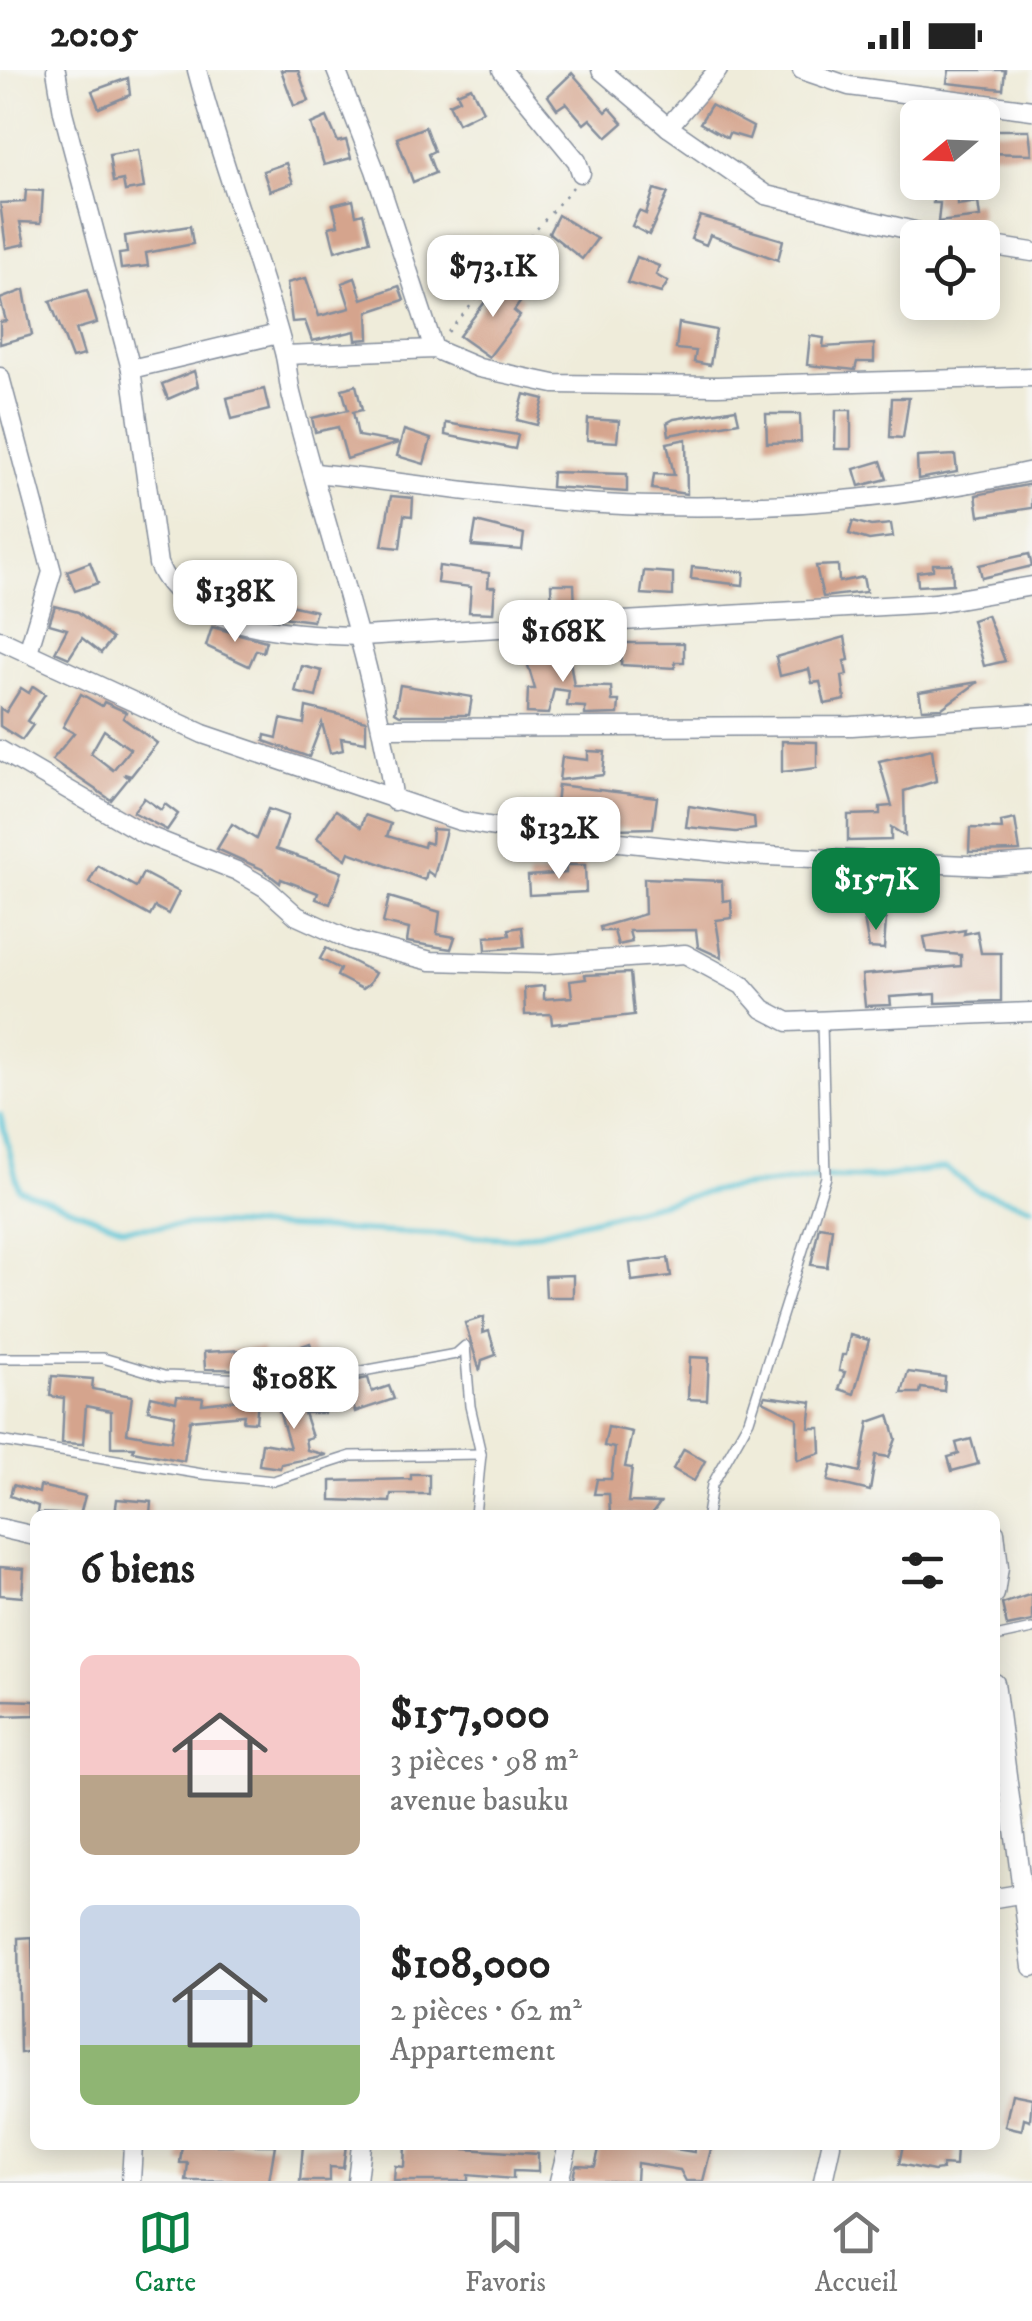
<!DOCTYPE html>
<html lang="fr">
<meta charset="utf-8">
<style>
:root{--surface:#fff;--page:#f2f2f2;--text:#222;--muted:#767676;--line:#e0e0e0;--accent:#0b8043}
body{margin:0;font-family:"IM FELL DW Pica",serif;background:var(--page);color:var(--text);height:100vh;display:flex;flex-direction:column;font-size:38px;white-space:nowrap}
*{box-sizing:border-box;margin:0}
p{font-size:32px;color:var(--muted)}
.icon{flex:none;width:55px;height:55px;fill:none;stroke:currentColor;stroke-width:2;stroke-linecap:round;stroke-linejoin:round}
.map{position:relative;flex:1;overflow:hidden}
.drawer{position:absolute;left:30px;top:1440px;width:970px;height:640px;display:flex;flex-direction:column;background:var(--surface);border-radius:15px;box-shadow:0 5px 25px #0003}
.drawer>*{flex:none}
.needle{width:65px;rotate:251deg}
.controls{position:absolute;left:900px;top:30px;display:grid;gap:20px}
.controls a{display:grid;place-items:center;width:100px;height:100px;border-radius:15px;background:var(--surface);box-shadow:0 5px 25px #0003;font-size:50px}
.price{position:absolute;translate:-50% -85px;padding:0 22px;border-radius:20px;background:#fff;color:#222;font-size:32px;line-height:65px;filter:drop-shadow(0 2px 5px #0008)}
.price::after{content:'';position:absolute;left:50%;top:60px;width:30px;height:22px;margin-left:-15px;background:inherit;clip-path:polygon(0 0,100% 0,50% 100%)}
.price.selected{background:var(--accent);color:#fff}
ul{padding:0;list-style:none}
li{display:flex;align-items:center;gap:30px;height:250px;padding:0 50px}
li span{display:grid;place-items:center;flex:none;width:280px;height:200px;border-radius:15px;color:#555}
li>.icon{margin-inline-start:auto}
span .icon{width:120px;height:120px;fill:#fffc;stroke-width:1}
li b{font-size:42px}
h2{display:flex;justify-content:space-between;align-items:center;height:120px;padding:0 50px;font-size:42px}
.status{display:flex;justify-content:space-between;align-items:center;height:70px;padding:0 50px;background:var(--surface);direction:ltr}
.status svg{height:28px;fill:currentColor}
.menu{display:flex;justify-content:space-around;align-items:center;height:140px;border-top:2px solid var(--line);background:var(--surface);font-size:28px;color:var(--muted)}
.menu a{display:grid;justify-items:center;gap:5px}
.menu .selected{color:var(--accent)}
.map>svg:first-child{display:block}
.lines{fill:none;stroke-linecap:round;stroke-linejoin:round}
.stream{stroke:#5ac4d6;stroke-width:5}
.building{fill:#d5a48d;fill-rule:evenodd}
.lane-casing{stroke:#858e9c;stroke-width:12}
.street-casing{stroke:#858e9c;stroke-width:21}
.path{stroke:#858e9c;stroke-width:2.5;stroke-dasharray:2.5 8;stroke-linecap:butt}
.lane{stroke:#fff;stroke-width:9}
.street{stroke:#fff;stroke-width:18}
</style>
<div class="status"><b>20:05</b><svg viewBox="0 0 49 12"><path d="M0 12V9h3v3zM5 12V6h3v6zM10 12V3h3v9zM15 12V0h3v12zM26 1h20v11H26zM47 4h2v5h-2z"/></svg></div>
<div class="map">
<svg width="1032" height="2111" viewBox="0 0 1032 2111">
<rect width="100%" height="100%" fill="#f6f6f2"/>
<filter id="ink" filterUnits="userSpaceOnUse"><feTurbulence type="fractalNoise" baseFrequency=".01" numOctaves="2"/><feDisplacementMap in="SourceGraphic" scale="20" xChannelSelector="R" yChannelSelector="G"/><feConvolveMatrix kernelMatrix="1 2 1 2 8 2 1 2 1" color-interpolation-filters="sRGB"/></filter>
<filter id="wash" filterUnits="userSpaceOnUse"><feTurbulence type="fractalNoise" baseFrequency=".0048" numOctaves="4" result="noise"/><feDisplacementMap in="SourceGraphic" scale="40" xChannelSelector="R" yChannelSelector="G"/><feGaussianBlur stdDeviation="2.25" result="paint"/><feColorMatrix in="noise" values="0 0 0 0 0 0 0 0 0 0 0 0 0 0 0 0 0 1.4 0 .05"/><feComposite in="paint" operator="in"/></filter>
<g filter="url(#wash)">
<rect width="100%" height="100%" fill="#efecda"/>
<g class="lines">
<path class="stream" d="M0 1044 19 1119 124 1158 212 1154 514 1168 716 1120 826 1107 874 1108 945 1098 978 1121 1032 1137"/>
</g>
<g id="blocks">
<g class="building">
<path d="M281 0H298L309 31 294 36Z"/>
<path d="M949 0H1005L1003 19 947 13Z"/>
<path d="M572 3 606 42 610 38 623 53 607 67 590 49 584 54 566 33 557 39 548 26Z"/>
<path d="M128 8 130 25 99 38 92 21Z"/>
<path d="M471 17 483 41 458 53 449 34 460 29 457 23Z"/>
<path d="M711 35 753 57 749 69 729 63 727 68 700 53Z"/>
<path d="M327 47 338 72 346 70 351 88 324 95 311 54Z"/>
<path d="M425 57 434 81 428 84 435 103 413 112 397 68Z"/>
<path d="M982 60H1029L1032 84 982 83Z"/>
<path d="M138 80 144 118 125 121 123 110 113 112 109 85Z"/>
<path d="M286 93 293 113 270 121 263 101Z"/>
<path d="M934 116 957 117V135L978 132 980 147 938 152 940 133H933Z"/>
<path d="M654 119 668 123 649 165 632 156 639 141 646 144Z"/>
<path d="M26 120 43 121 41 153 20 152 25 174 6 178 0 133 25 132Z"/>
<path d="M353 130 356 145 363 143 370 171 335 181 329 157 338 155 333 135Z"/>
<path d="M558 145 597 169 582 189 549 163Z"/>
<path d="M700 146 783 170 778 190 710 165 706 175 691 169Z"/>
<path d="M190 156 193 174 146 183 148 196 121 199 119 184 127 183 125 166Z"/>
<path d="M637 187 659 196 656 205 668 212 661 223 627 213Z"/>
<path d="M306 208 319 246 350 238 342 213 355 208 362 229 399 216 404 230 368 242 369 269 356 270 355 261 312 271 305 251 292 252 287 213Z"/>
<path d="M501 211 523 228 514 241 520 246 489 287 459 266Z"/>
<path d="M24 220 32 265 0 274V252L6 251 0 229Z"/>
<path d="M87 220 97 253 76 259 84 285 72 288 50 231Z"/>
<path d="M679 253 716 260 710 295 694 292 696 281 676 279Z"/>
<path d="M810 266 824 268 823 277 874 274V292H857L855 300 807 295Z"/>
<path d="M194 301 198 316 168 329 162 314Z"/>
<path d="M356 315 362 340 353 342 358 366 398 373 347 389 338 357 315 362 312 348 348 340 342 319Z"/>
<path d="M264 319 269 340 232 349 227 328Z"/>
<path d="M524 324 544 329 537 355 517 350Z"/>
<path d="M892 328H909L903 368 890 367Z"/>
<path d="M736 339 739 352 669 365 667 353 674 349Z"/>
<path d="M836 340H851V379H835Z"/>
<path d="M766 344H800L801 372 767 373Z"/>
<path d="M588 349 619 351 617 372 587 370Z"/>
<path d="M446 353 518 365 515 379 445 365Z"/>
<path d="M404 360 431 369 424 394 397 386Z"/>
<path d="M686 369 687 424 652 419 654 404 674 405 667 373Z"/>
<path d="M955 385 957 402 918 409 917 387Z"/>
<path d="M881 391 887 409 859 416 854 399Z"/>
<path d="M552 402 627 404V422L551 417Z"/>
<path d="M1032 414V438L979 446 976 425Z"/>
<path d="M391 426 413 428 412 446 404 445 400 478 382 476Z"/>
<path d="M853 451 871 456 891 454 893 467 869 470 849 464Z"/>
<path d="M476 452 524 464 522 480 472 476Z"/>
<path d="M1029 484 1032 496 982 508 979 495Z"/>
<path d="M90 492 98 513 75 521 67 501Z"/>
<path d="M933 494H952L953 514 918 516 917 502 933 500Z"/>
<path d="M838 495 839 512 863 507 866 522 823 527 816 496Z"/>
<path d="M439 496 489 503 488 517H495L493 543 469 542 471 517 437 513Z"/>
<path d="M692 497 744 502 743 515 691 509Z"/>
<path d="M644 501 673 503V526L641 524Z"/>
<path d="M551 514H574L575 541H552Z"/>
<path d="M263 529 316 541 313 551 259 544Z"/>
<path d="M55 536 78 542 112 569 101 583 82 568 69 588 55 582 67 559 49 554Z"/>
<path d="M987 545 1005 591 984 596 972 550Z"/>
<path d="M212 557 266 571 263 582 256 580 249 596 206 576Z"/>
<path d="M845 567 849 590 844 591 847 605 842 606 845 630 825 634 820 612 812 613 809 599 780 606 776 587Z"/>
<path d="M623 573H684V592H675V598L621 595Z"/>
<path d="M534 575 550 581 568 578 574 616 611 617 612 631H619L618 644 585 645V637L567 636 569 621 554 619 548 644 527 643 528 619H535L527 592Z"/>
<path d="M302 596 322 601 316 627 295 622Z"/>
<path d="M978 612 942 638 922 639 919 622Z"/>
<path d="M400 615 472 627 469 645H400L395 642Z"/>
<path d="M33 616 45 624 27 651 33 655 22 670 0 656V638L6 642 21 618 29 623Z"/>
<path d="M81 624 102 636 104 632 126 642 123 648 157 673 131 706 124 704 129 708 111 730 52 690 74 663 63 657ZM104 660 130 679 113 700 91 683Z"/>
<path d="M306 637 366 651V672L341 668 343 680 330 683 322 653 309 687 264 671 265 665 277 668 281 649 304 654Z"/>
<path d="M782 671 817 672V698L782 702Z"/>
<path d="M932 679 936 711 904 721 905 766 891 757V770L848 771V745L880 744V737L892 736 879 691Z"/>
<path d="M588 681 605 682 603 705 559 710 562 687 588 690Z"/>
<path d="M558 715 657 727 653 758 615 759V748L556 736Z"/>
<path d="M144 728 161 740 165 734 178 744 167 760 133 742Z"/>
<path d="M689 736 754 747 755 759 736 762 686 757Z"/>
<path d="M268 739 288 746 276 779 342 802 330 834 316 829 318 823 281 809 280 813 262 799 217 779 232 754 256 769Z"/>
<path d="M336 740 361 757 365 745 391 754 387 766 424 777 425 772 431 774 432 759 446 760 434 806 427 801 425 810 349 782 346 789 317 768Z"/>
<path d="M1015 749 1020 781 969 782 970 758 1002 759 1001 752Z"/>
<path d="M566 795H585L586 822 529 825 528 806 566 803Z"/>
<path d="M98 796 136 817 143 803 179 822 168 844 155 837 150 846 89 812Z"/>
<path d="M644 808 722 811 723 831 731 830 732 848 716 850 722 888 698 877 696 860 629 861 632 872 618 875 614 861H601L600 857 645 844Z"/>
<path d="M389 827 440 842 437 864 455 867 451 879 407 872 409 859 383 853Z"/>
<path d="M864 849H886L884 879 869 878Z"/>
<path d="M522 857 524 877 486 880 485 867 510 865 509 859Z"/>
<path d="M965 860 964 864 977 861 981 883H1001V931L936 933V924L890 927 891 935 865 936 862 905 961 896V885L927 882 924 867Z"/>
<path d="M326 878 375 903 369 914 362 919 337 906 340 899 320 889Z"/>
<path d="M630 903 634 945 552 954 551 944 525 945 524 918 544 916V929L572 927 570 911 586 909 585 905Z"/>
<path d="M819 1156 832 1158 827 1197 811 1195Z"/>
<path d="M668 1188 671 1206 632 1211 630 1193Z"/>
<path d="M573 1205V1227H546L545 1206Z"/>
<path d="M484 1247 483 1263 489 1261 496 1285 482 1290 480 1301 465 1253Z"/>
<path d="M850 1265 869 1270 854 1324 839 1319 845 1302 839 1301 842 1285H846Z"/>
<path d="M310 1273 319 1301 205 1299 204 1282 262 1279V1289L294 1283 293 1279Z"/>
<path d="M690 1287 709 1288 707 1330 688 1329Z"/>
<path d="M908 1302 945 1307 944 1321 921 1318 920 1323H902Z"/>
<path d="M52 1306 93 1309 92 1319 132 1326 127 1363 171 1371 175 1345 148 1340 151 1326 176 1332 177 1326 203 1328 202 1334 258 1328 256 1352 243 1351 244 1345 190 1350 184 1391 133 1381 134 1377H111V1341L86 1336 83 1374 62 1373 64 1328 50 1326Z"/>
<path d="M368 1308 372 1322 389 1316 394 1329 355 1342 347 1312Z"/>
<path d="M311 1324H324V1343H304L312 1367 305 1369 307 1380 326 1385 281 1394 280 1398 259 1395 262 1373 290 1378 277 1334Z"/>
<path d="M765 1326 812 1332 809 1358H820L821 1383 797 1390V1348L763 1331Z"/>
<path d="M889 1345 896 1369 889 1387 876 1385 870 1421 828 1411 832 1395 860 1402 869 1352Z"/>
<path d="M608 1357 632 1362 625 1397 632 1398 628 1432 660 1433 651 1445H610L609 1424H594L597 1409H611L615 1378 604 1376Z"/>
<path d="M971 1369 978 1394 952 1401 948 1387 959 1384 956 1373Z"/>
<path d="M684 1379 705 1391 694 1411 673 1399Z"/>
<path d="M411 1404H429V1424H391L390 1432 331 1430V1411L411 1409Z"/>
<path d="M13 1415 39 1423 40 1416 85 1426 80 1445 37 1443 38 1436 10 1426Z"/>
<path d="M117 1429 151 1432 150 1445H115Z"/>
<path d="M0 1497 24 1499 22 1527 0 1525Z"/>
<path d="M1032 1524V1551L1007 1556 1002 1534Z"/>
<path d="M0 1630 35 1631V1645L0 1646Z"/>
<path d="M32 1867 35 1981 20 1983 18 1868Z"/>
<path d="M1012 2024 1032 2028 1030 2050 1024 2048 1022 2060 1005 2056Z"/>
<path d="M182 2075H275L269 2111H186L188 2093H180Z"/>
<path d="M303 2075H346L343 2098 330 2097V2111H300Z"/>
<path d="M405 2075 538 2084V2102L513 2101V2109L468 2105V2111H394L395 2096 404 2097Z"/>
<path d="M600 2075H652L694 2082 696 2075H712L703 2111H686L680 2100 637 2093 636 2111H572L576 2095 595 2096Z"/>
<path d="M903 2075 956 2077 955 2096 942 2095V2100L934 2101 899 2094Z"/>
</g>
</g>
</g>
<g filter="url(#ink)">
<use href="#blocks" fill-opacity="0" stroke="#858e9c" stroke-width="2.5"/>
<g class="lines">
<defs>
<g id="lane">
<path d="M0 1288H103L164 1306 308 1311 456 1284 465 1276 470 1336 481 1384 475 1445"/>
<path d="M0 1371 202 1404 273 1411 351 1386 481 1384"/>
<path d="M707 1445 712 1415 749 1350 826 1107 822 953"/>
<path d="M995 1567 1032 1559"/>
</g>
<g id="street">
<path d="M56 0 63 42 131 299 158 494C185 560 300 565 362 566L935 533 1032 516"/>
<path d="M197 0C222 96 259 187 284 282 288 297 288 313 292 327 326 463 374 592 394 731"/>
<path d="M336 0 375 100 434 279"/>
<path d="M502 0 577 91 581 103"/>
<path d="M601 0 668 57 766 125 943 168"/>
<path d="M802 0 849 16 1032 40"/>
<path d="M668 57 718 0"/>
<path d="M982 174 1032 182"/>
<path d="M285 285 434 279 479 298 554 314 717 316 1032 307"/>
<path d="M131 299 278 264"/>
<path d="M0 307 52 502 28 582"/>
<path d="M316 403C428 415 542 434 655 436 782 439 909 428 1032 401"/>
<path d="M0 570 203 664 460 751 523 762 745 785 988 796 1032 793"/>
<path d="M384 658 852 656 1032 644"/>
<path d="M0 680 146 765 237 801 266 818 297 846 350 870 431 891 544 894 685 884 742 915 763 939 788 952 1032 942"/>
<path d="M0 1458 35 1466"/>
<path d="M995 1462 999 1497 995 1524"/>
<path d="M995 1613 1032 1897"/>
<path d="M995 1828 1032 1822"/>
<path d="M131 2111 133 2075"/>
<path d="M357 2111 361 2075"/>
<path d="M559 2111 568 2075"/>
<path d="M823 2111 831 2075"/>
</g>
</defs>
<use href="#lane" class="lane-casing"/>
<use href="#street" class="street-casing"/>
<path class="path" d="M448 262 573 117"/>
<use href="#lane" class="lane"/>
<use href="#street" class="street"/>
</g>
</g>
</svg>
<div class="controls">
<a><svg class="needle" viewBox="-14 -14 28 28"><path d="M0-13l5 13h-10z" fill="#e53935"/><path d="M0 13l5-13h-10z" fill="#767676"/></svg></a>
<a><svg class="icon" aria-label="locate" viewBox="0 0 24 24"><circle cx="12" cy="12" r="6"/><path d="M12 2v4M12 18v4M2 12h4M18 12h4"/></svg></a>
</div>
<b class="price" style="left:493px;top:250px">$73.1K</b>
<b class="price" style="left:235px;top:575px">$138K</b>
<b class="price" style="left:563px;top:615px">$168K</b>
<b class="price" style="left:559px;top:812px">$132K</b>
<b class="price selected" style="left:876px;top:863px">$157K</b>
<b class="price" style="left:294px;top:1362px">$108K</b>
<section class="drawer">
<h2>6 biens<svg class="icon" aria-label="filters" viewBox="0 0 24 24"><path d="M4 7h16M4 17h16"/><circle cx="9" cy="7" r="2"/><circle cx="15" cy="17" r="2"/></svg></h2>
<ul>
<li><span style="background:linear-gradient(#f6c9c9 60%,#b9a48a 0)"><svg class="icon" aria-label="home" viewBox="0 0 24 24"><path d="M3 11l9-7 9 7M6 9v11h12V9"/></svg></span><div><b>$157,000</b><p>3 pièces · 98 m²</p><p>avenue basuku</p></div></li>
<li><span style="background:linear-gradient(#c9d6e8 70%,#8fb573 0)"><svg class="icon" aria-label="home" viewBox="0 0 24 24"><path d="M3 11l9-7 9 7M6 9v11h12V9"/></svg></span><div><b>$108,000</b><p>2 pièces · 62 m²</p><p>Appartement</p></div></li>
</ul>
</section>
</div>
<nav class="menu">
<a class="selected"><svg class="icon" aria-label="map" viewBox="0 0 24 24"><path d="M3 6l6-2 6 2 6-2v14l-6 2-6-2-6 2zM9 4v14M15 6v14"/></svg>Carte</a>
<a><svg class="icon" aria-label="saved" viewBox="0 0 24 24"><path d="M7 4h10v16l-5-4-5 4z"/></svg>Favoris</a>
<a><svg class="icon" aria-label="home" viewBox="0 0 24 24"><path d="M3 11l9-7 9 7M6 9v11h12V9"/></svg>Accueil</a>
</nav>
